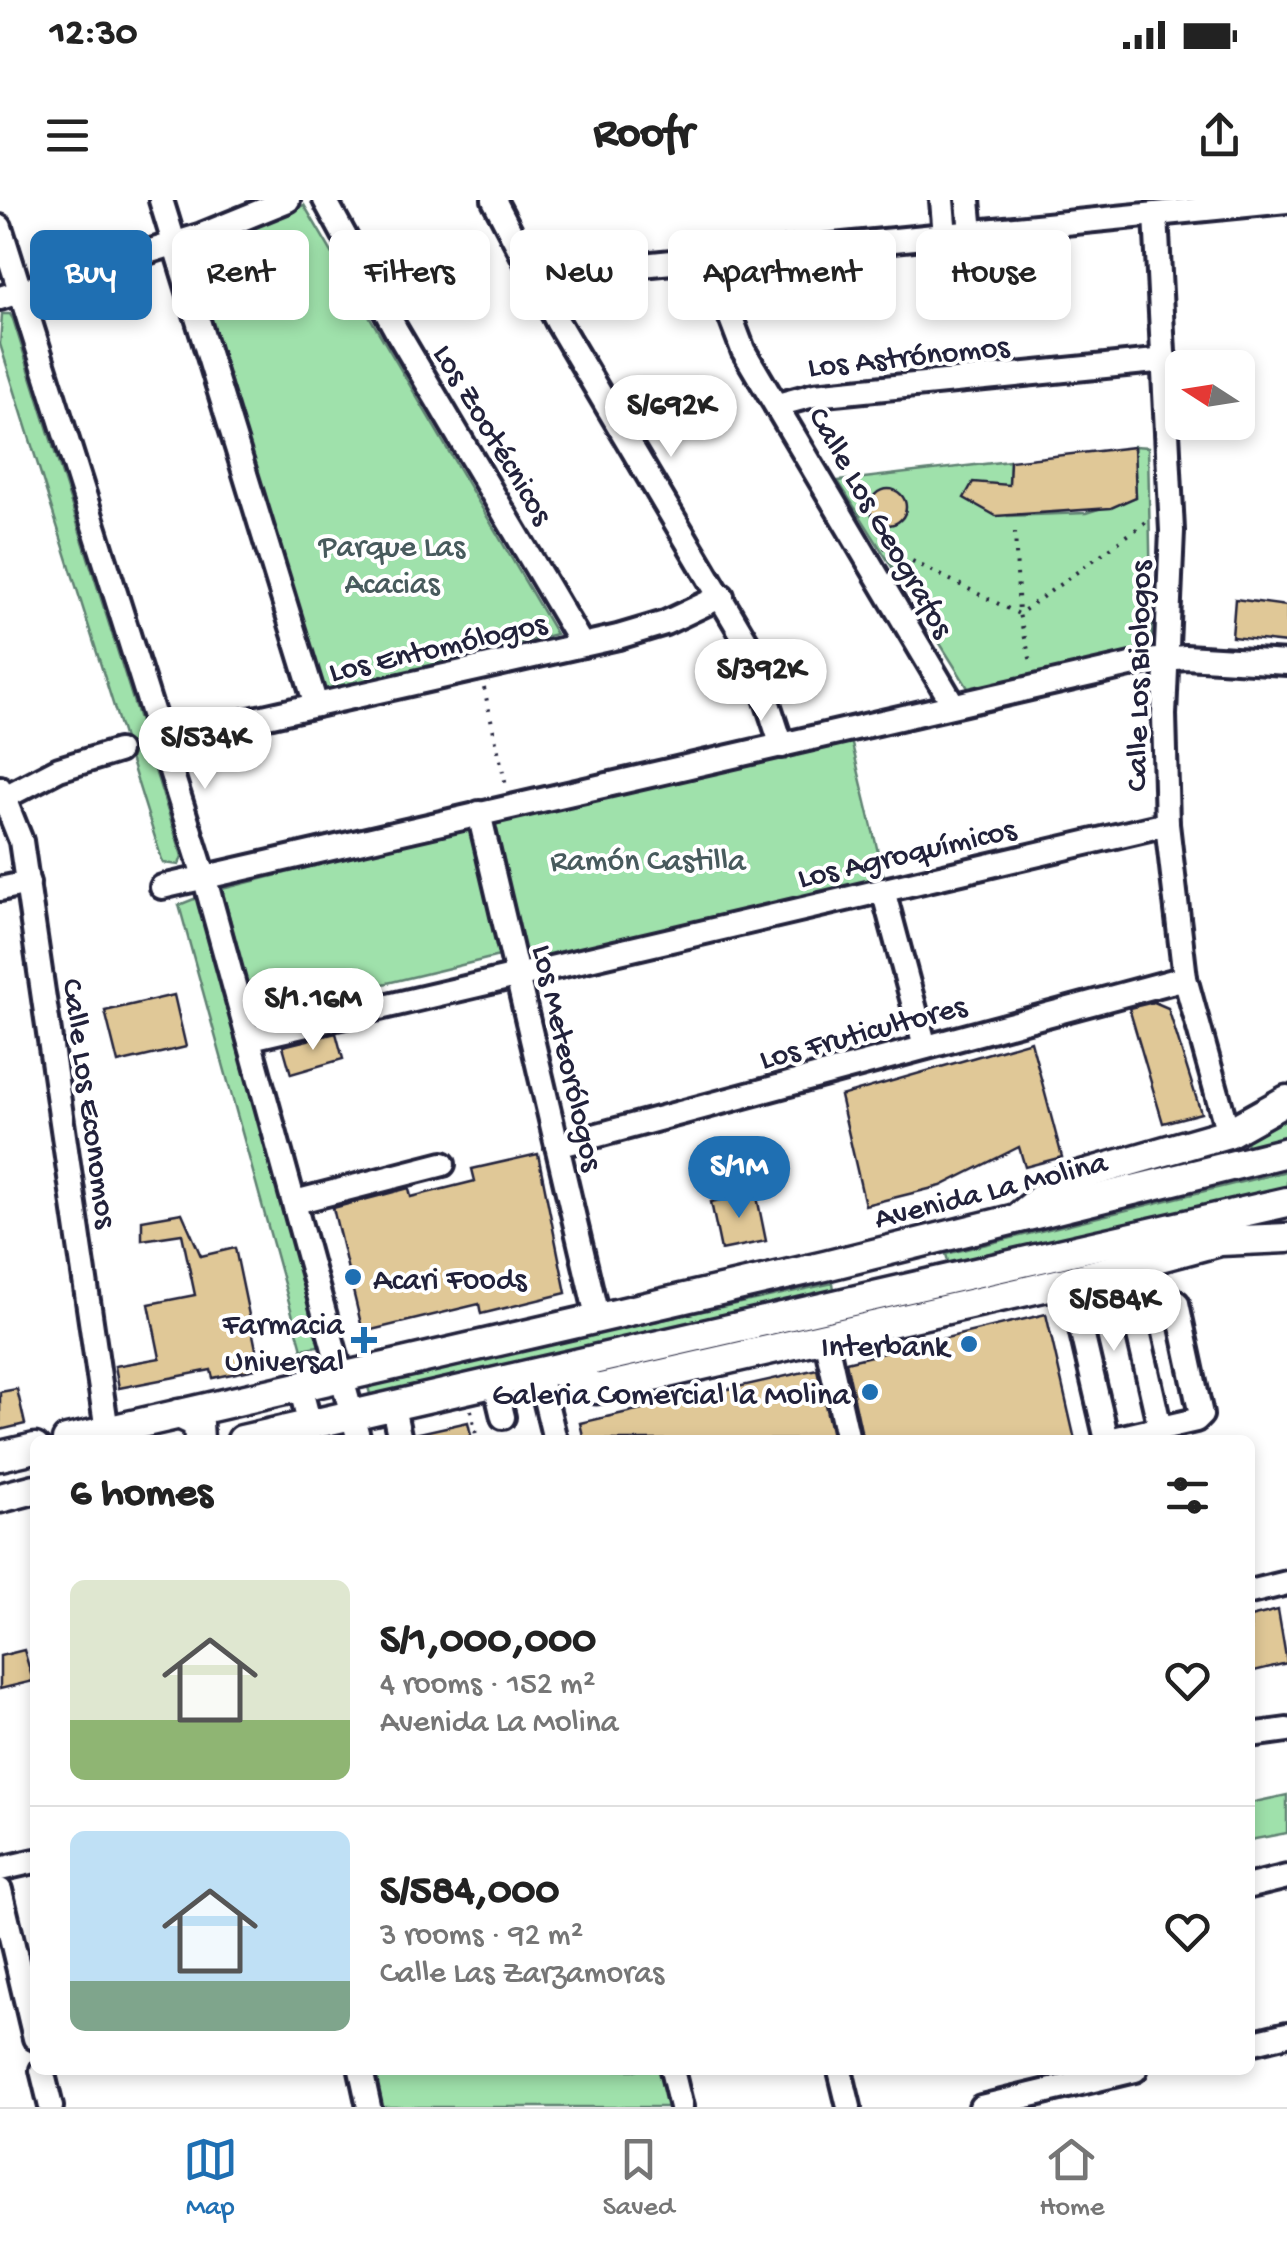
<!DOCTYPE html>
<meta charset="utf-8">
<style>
:root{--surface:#fff;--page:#f2f2f2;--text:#222;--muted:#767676;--line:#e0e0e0;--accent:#1f6fb2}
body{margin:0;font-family:"Gochi Hand",sans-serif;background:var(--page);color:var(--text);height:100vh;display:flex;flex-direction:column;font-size:38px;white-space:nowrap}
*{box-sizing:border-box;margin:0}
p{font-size:32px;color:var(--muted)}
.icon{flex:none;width:55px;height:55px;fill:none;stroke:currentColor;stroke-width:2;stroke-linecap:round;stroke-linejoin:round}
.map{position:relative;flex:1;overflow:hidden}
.panel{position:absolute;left:30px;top:1235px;width:1225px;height:640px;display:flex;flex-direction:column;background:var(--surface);border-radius:15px;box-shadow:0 5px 15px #0003}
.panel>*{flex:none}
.top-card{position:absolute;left:30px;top:30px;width:1228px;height:90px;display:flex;gap:20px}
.needle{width:65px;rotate:282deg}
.buttons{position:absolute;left:1165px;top:150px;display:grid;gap:20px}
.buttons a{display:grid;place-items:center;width:90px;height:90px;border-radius:15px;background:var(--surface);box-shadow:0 5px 15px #0003;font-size:50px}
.price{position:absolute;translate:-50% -85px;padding:0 22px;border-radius:35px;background:#fff;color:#222;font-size:32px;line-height:65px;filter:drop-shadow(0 2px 5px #0008)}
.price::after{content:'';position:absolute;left:50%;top:60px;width:30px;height:22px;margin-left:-15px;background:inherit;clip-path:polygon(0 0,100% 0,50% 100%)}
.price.on{background:var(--accent);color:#fff}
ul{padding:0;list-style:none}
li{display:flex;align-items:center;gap:30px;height:250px;padding:0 40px}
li+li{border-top:2px solid var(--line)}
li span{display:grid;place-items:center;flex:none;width:280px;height:200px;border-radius:15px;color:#555}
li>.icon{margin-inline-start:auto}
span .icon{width:120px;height:120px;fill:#fffc;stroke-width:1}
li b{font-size:42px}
h2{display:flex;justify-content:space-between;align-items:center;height:120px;padding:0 40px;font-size:42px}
.chip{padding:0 35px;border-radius:15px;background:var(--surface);box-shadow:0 5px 15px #0003;font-size:35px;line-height:90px}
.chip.on{background:var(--accent);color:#fff}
.status{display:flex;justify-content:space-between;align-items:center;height:70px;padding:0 50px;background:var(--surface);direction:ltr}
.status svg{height:28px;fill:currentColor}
header{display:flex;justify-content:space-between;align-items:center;height:130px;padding:0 40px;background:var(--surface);font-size:45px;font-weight:800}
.menu{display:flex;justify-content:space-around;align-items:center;height:140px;border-top:2px solid var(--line);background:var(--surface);font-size:28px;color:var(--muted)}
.menu a{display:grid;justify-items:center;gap:5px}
.menu .on{color:var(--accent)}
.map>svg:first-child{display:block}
.green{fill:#9fe1ab;stroke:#608273;stroke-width:2.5}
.building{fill:#e0c897;stroke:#22223b;stroke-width:2.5}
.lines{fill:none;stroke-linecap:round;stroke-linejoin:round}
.minor-casing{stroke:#22223b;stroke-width:30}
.major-casing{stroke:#22223b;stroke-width:35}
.path{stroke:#22223b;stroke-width:4;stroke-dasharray:2.5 8;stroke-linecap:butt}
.minor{stroke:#fff;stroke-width:22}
.major{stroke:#fff;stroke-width:28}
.poi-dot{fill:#1f6fb2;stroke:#fff;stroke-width:4}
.labels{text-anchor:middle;stroke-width:8;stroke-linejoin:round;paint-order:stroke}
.street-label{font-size:32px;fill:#22223b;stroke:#fff}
.park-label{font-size:32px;fill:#485b5d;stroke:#fff}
.poi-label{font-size:32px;fill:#22223b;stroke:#fff;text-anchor:end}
</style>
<div class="status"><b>12:30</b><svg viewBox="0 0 49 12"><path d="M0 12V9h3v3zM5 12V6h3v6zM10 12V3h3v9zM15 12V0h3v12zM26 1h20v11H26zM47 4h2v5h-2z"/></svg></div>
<header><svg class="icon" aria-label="menu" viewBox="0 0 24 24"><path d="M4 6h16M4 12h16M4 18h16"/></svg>Roofr<svg class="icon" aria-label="share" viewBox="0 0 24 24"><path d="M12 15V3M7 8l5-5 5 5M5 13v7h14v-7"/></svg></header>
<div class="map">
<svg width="1287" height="1907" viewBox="0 0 1287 1907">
<rect width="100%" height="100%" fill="#fff"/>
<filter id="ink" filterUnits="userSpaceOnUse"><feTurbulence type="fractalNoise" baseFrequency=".01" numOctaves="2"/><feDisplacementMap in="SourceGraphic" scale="20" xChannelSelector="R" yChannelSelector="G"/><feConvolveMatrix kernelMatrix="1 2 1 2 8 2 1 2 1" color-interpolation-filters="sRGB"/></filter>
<g filter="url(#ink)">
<g class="green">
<path d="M304 5 556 434 322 495 185 50Z"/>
<path d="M2 114H10L13 119 182 656 179 665 163 663 0 144Z"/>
<path d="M1134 246 1148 247 1152 448 1143 456 976 492 968 488 838 281 1010 261 1008 316 1086 313 1136 297Z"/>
<path d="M850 536 884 677 526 762 492 620Z"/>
<path d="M469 627 499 756 255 815 222 689Z"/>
<path d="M199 697 323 1145 302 1149 179 705Z"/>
<path d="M1287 910V944L1248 950 1245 937Z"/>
<path d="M1287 971V988L949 1065 946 1054Z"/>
<path d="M833 1083 835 1096 371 1197 367 1184Z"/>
<path d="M1287 1595V1633L1250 1640V1603Z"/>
<path d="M370 1870H663L672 1907H379Z"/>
</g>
<g class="building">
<path d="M1134 247 1136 297 1111 308 996 316 964 298 973 282 1009 285 1010 261Z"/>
<circle cx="888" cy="307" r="18"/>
<path d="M1235 399 1287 406V443L1232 437Z"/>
<path d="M174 795 186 847 118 863 105 811Z"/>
<path d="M1154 802 1168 808 1201 913 1163 923 1129 808Z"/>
<path d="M336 833 343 859 291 874 283 846Z"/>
<path d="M1031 841 1062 957 1025 967 1019 947 941 986 865 1005 840 896Z"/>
<path d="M538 954 566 1093 481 1114 479 1104 363 1132 333 1008 409 988 411 997 475 981 472 969Z"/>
<path d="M756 992 766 1041 721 1050 711 1002Z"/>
<path d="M182 1013 201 1056 235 1048 260 1168 213 1178 211 1170 119 1188 115 1166 160 1158 149 1104 195 1095 182 1034 142 1040V1020Z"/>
<path d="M1046 1114 1075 1240H863L846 1162Z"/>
<path d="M817 1169 833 1240H584L580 1223Z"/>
<path d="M17 1189 25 1224 0 1230V1192Z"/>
<path d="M468 1222 472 1240H416L415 1234Z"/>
<path d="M1278 1410 1287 1463 1250 1472V1417Z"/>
<path d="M24 1450 33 1481 0 1489V1456Z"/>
</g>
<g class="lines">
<defs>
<g id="minor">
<path d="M161 0 316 505"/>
<path d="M325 0 396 130 582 445"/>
<path d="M494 0 558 123 749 446 782 546"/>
<path d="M942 0 945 36"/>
<path d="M968 0 971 33"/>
<path d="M1156 14 1172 331 1164 515 1167 624 1185 778 1228 933"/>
<path d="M0 27 204 676 359 1240"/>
<path d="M720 58 729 113 743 150 953 504"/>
<path d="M0 98 202 35 288 0"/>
<path d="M549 108 603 76 632 66 1287 1"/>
<path d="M777 205 814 195 1166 160"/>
<path d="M161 540 618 437 665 423 722 396"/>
<path d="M0 588 21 641 107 1231"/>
<path d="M5 597 59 569 118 551"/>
<path d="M479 613 597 1116"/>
<path d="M162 687 1148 461 1185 457 1287 463"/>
<path d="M0 689 28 683"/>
<path d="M883 690 925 847"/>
<path d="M251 838 1167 624"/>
<path d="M557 946 1185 778"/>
<path d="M295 1002 443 964"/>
<path d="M1070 1081 1107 1240"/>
<path d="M825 1137 848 1240"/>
<path d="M539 1174 555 1240"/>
<path d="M495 1184 503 1217"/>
<path d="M300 1186 310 1225"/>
<path d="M393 1207 400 1240"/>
<path d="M1109 1240 1196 1220 1201 1215 1177 1103 1171 1099 1144 1104 1135 1118 1160 1228"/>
<path d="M1250 1392 1287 1383"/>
<path d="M1250 1535 1287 1530"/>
<path d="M0 1669 35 1661"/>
<path d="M1250 1686 1287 1677"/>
<path d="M0 1690 35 1838"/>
<path d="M1250 1843 1287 1834"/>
<path d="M42 1870 51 1907"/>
<path d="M361 1870 369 1907"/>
<path d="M672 1870 681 1907"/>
<path d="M840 1870 849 1907"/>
<path d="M981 1907 1135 1870"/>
</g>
<g id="major">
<path d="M1021 1015 1064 980 1228 933 1287 900"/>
<path d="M556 1170 597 1189 1070 1081 1220 1041 1287 1038"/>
<path d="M179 1214 198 1223 199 1240"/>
<path d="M67 1240 825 1066 1287 952"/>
<path d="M242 1240 1287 1002"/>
<path d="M0 1256 35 1248"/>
<path d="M0 1298 35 1289"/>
</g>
</defs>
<use href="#minor" class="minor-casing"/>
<use href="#major" class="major-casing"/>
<g class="path">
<path d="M1015 332 1019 414 1032 466"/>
<path d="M884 347 1019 414 1149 320"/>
<path d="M484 488 506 586"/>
<path d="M471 1210 477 1240"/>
</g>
<use href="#minor" class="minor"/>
<use href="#major" class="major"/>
</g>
</g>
<g class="poi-dot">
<circle cx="353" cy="1077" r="10"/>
<path d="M359 1125h10v10h10v10h-10v10h-10v-10h-10v-10h10z"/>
<circle cx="969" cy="1144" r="10"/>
<circle cx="870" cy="1192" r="10"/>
</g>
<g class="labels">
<g class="street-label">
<text transform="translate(908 154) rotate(-6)" y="11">Los Astrónomos</text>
<text transform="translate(495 233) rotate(59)" y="11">Los Zootécnicos</text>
<text transform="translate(883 321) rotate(60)" y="11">Calle Los Geografos</text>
<text transform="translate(437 445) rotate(-13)" y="11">Los Entomólogos</text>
<text transform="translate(1136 476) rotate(-89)" y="11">Calle Los Biologos</text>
<text transform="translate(906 651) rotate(-13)" y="11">Los Agroquímicos</text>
<text transform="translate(862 830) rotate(-15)" y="11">Los Fruticultores</text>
<text transform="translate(570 857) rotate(77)" y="11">Los Meteorólogos</text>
<text transform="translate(92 903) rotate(82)" y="11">Calle Los Economos</text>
<text transform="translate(990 988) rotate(-14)" y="11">Avenida La Molina</text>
</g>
<g class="park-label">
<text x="392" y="355">Parque Las<tspan x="392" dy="37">Acacias</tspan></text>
<text x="648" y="669">Ramón Castilla</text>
</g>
<g class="poi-label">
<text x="373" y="1088" text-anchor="start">Acari Foods</text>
<text x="344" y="1133">Farmacia<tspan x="344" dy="37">Universal</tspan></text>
<text x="949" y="1155">Interbank</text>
<text x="850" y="1203">Galeria Comercial la Molina</text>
</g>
</g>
</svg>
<div class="buttons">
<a><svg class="needle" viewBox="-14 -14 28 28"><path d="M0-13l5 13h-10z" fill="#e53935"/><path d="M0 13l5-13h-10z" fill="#767676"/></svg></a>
</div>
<b class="price" style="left:671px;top:260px">S/692K</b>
<b class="price" style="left:761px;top:524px">S/392K</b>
<b class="price" style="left:205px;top:592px">S/534K</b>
<b class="price" style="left:313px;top:853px">S/1.16M</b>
<b class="price on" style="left:739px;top:1021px">S/1M</b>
<b class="price" style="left:1114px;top:1154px">S/584K</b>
<div class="top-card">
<a class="chip on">Buy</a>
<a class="chip">Rent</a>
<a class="chip">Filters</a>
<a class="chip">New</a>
<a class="chip">Apartment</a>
<a class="chip">House</a>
</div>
<section class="panel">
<h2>6 homes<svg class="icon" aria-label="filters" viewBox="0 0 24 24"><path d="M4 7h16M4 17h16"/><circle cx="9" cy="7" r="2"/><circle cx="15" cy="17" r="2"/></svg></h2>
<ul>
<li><span style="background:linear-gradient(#dfe7d0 70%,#8fb573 0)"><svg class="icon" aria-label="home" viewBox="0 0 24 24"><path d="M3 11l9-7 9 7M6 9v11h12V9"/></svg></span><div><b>S/1,000,000</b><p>4 rooms · 152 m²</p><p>Avenida La Molina</p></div><svg class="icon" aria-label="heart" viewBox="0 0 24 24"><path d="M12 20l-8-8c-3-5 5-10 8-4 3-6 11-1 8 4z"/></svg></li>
<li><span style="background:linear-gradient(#bfe0f5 75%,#7fa58c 0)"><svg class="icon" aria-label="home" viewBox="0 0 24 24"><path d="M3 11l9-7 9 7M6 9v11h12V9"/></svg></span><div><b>S/584,000</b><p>3 rooms · 92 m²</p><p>Calle Las Zarzamoras</p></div><svg class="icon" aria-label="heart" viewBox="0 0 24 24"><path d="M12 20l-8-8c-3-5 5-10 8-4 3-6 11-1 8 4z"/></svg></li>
</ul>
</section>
</div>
<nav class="menu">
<a class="on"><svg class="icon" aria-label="map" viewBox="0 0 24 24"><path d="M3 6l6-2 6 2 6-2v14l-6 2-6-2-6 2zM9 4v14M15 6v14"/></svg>Map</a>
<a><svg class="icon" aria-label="saved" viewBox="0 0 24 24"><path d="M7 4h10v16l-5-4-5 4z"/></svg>Saved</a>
<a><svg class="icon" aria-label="home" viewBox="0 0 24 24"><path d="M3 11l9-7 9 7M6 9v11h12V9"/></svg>Home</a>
</nav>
